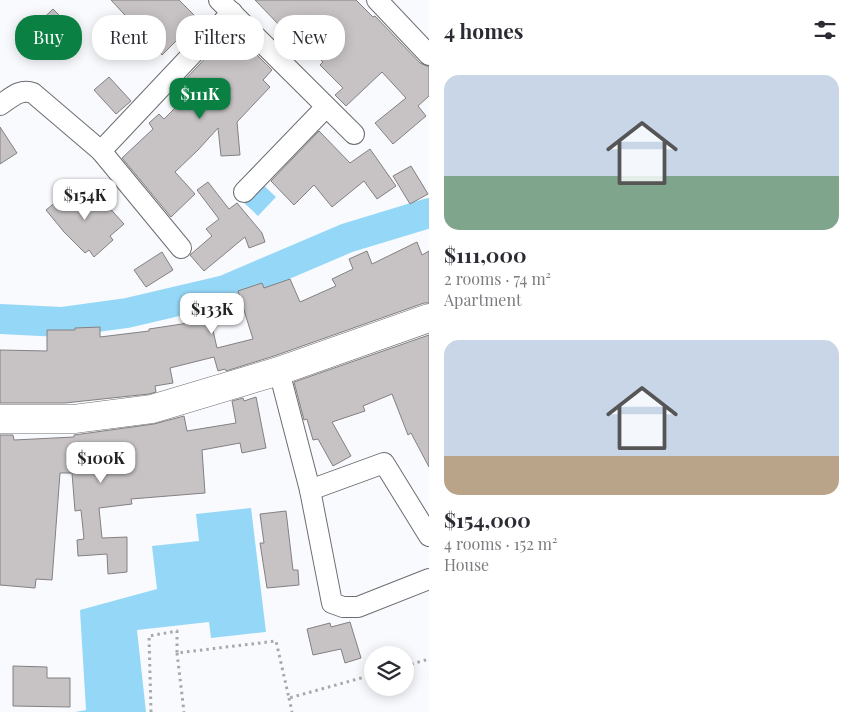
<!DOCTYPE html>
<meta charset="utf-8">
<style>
:root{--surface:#fff;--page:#f2f2f3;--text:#2b2b33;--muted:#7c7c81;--accent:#0b8043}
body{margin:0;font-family:"Playfair Display",serif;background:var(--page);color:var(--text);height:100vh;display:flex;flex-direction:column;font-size:19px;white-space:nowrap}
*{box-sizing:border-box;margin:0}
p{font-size:16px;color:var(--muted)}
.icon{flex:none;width:28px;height:28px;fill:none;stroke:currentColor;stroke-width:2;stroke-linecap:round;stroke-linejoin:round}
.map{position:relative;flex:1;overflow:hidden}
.drawer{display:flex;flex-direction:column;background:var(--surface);width:425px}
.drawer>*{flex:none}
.banner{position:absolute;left:15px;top:15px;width:339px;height:45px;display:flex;gap:10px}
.controls{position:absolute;left:364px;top:646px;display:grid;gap:10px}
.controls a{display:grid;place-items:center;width:50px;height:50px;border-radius:50%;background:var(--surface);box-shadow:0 2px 12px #0003;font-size:25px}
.price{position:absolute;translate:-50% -42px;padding:0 11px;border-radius:10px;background:#fff;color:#222;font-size:16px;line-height:32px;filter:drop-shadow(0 1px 2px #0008)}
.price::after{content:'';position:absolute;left:50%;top:30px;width:15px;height:11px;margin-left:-8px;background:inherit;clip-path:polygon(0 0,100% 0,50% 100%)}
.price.selected{background:var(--accent);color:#fff}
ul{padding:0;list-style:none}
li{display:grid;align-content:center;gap:10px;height:265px;padding:0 15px}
li span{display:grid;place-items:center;height:155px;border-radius:15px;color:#555}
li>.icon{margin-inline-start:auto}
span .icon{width:90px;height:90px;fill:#fffc;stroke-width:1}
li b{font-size:21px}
h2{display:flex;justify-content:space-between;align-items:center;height:60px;padding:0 15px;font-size:21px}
.pill{padding:0 18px;border-radius:20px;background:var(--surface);box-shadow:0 2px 12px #0003;font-size:18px;line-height:45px}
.pill.selected{background:var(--accent);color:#fff}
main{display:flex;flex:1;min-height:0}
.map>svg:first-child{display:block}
.water{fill:#95d7f7}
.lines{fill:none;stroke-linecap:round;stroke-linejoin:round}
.river{stroke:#95d7f7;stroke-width:30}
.building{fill:#c7c3c5;stroke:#848082}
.street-casing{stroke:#6c6d71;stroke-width:22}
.secondary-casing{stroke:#6c6d71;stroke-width:29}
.path{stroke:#a7a8aa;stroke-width:3;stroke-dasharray:2.5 4;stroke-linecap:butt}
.street{stroke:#fff;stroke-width:20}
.secondary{stroke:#fff;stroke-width:28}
</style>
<main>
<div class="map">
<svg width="429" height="712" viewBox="0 0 429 712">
<rect width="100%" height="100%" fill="#f9fafe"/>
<g class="water">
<path d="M258 180 276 197 258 216 240 199Z"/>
<path d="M251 508 266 632 211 638 209 622 137 630 146 712H75L86 710 80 610 157 589 152 546 199 541 196 514Z"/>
</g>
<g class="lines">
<path class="river" d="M0 319 61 322 127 313 225 290 347 238 429 213"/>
</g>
<g class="building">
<path d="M111 0H179L198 19 162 55Z"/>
<path d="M255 0H356L373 17 375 16 420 63 429 67V96L418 106 426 116 393 144 375 123 406 98 382 72 346 106 335 95 343 88 320 65 323 62 286 26 283 29Z"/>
<path d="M53 9 65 21 41 44 29 32Z"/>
<path d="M232 30 272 70 263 80 270 87 237 122 240 155 221 156 218 128 198 150 175 172 195 194 171 217 122 158 153 129 149 123 159 114 164 119 190 93 181 84Z"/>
<path d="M109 77 131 101 116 114 94 90Z"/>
<path d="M0 127 17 153 0 164Z"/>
<path d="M319 131 350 163 370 149 396 186 377 199 364 181 332 207 314 185 294 205 271 181Z"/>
<path d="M411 166 428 194 410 204 393 176Z"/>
<path d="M208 182 229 209 237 203 262 233 265 242 249 248 245 237 204 271 190 255 212 236 206 229 219 219 197 190Z"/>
<path d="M78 184 98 207 104 202 124 224 110 236 113 240 94 257 89 250 85 253 64 232 46 210Z"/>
<path d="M417 242 422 255 429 251V303H424L274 356 226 371 225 369 218 371 214 357 170 368 173 383 155 386 156 392 149 394 65 403H0V350L47 351V330H75V328L100 327V337L149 331V329L195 322 194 317 209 313 217 348 253 339 238 291 262 283 264 288 290 279 300 302 336 286 332 279 353 269 349 259 367 251 372 264Z"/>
<path d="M162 252 173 270 146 287 134 270Z"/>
<path d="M429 335V467L411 433 408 435 392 394 363 406 365 411 332 422 351 456 333 466 318 439 313 440 307 419 304 420 294 382Z"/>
<path d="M256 397 266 448 242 453 240 443 202 450 205 493 131 499 132 504 99 508 102 538 127 537V572L108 574 107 554 78 556 77 540 84 539 81 510 75 511 72 473H60L52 580 36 579 35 588 0 585V435H13L14 440 74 437V435L154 424 184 416 187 431 236 423 232 401 243 398 244 401Z"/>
<path d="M286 511 293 570H298L299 585 267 588 260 543H264L260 514Z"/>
<path d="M350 622 361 658 345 663 341 649 313 655 307 629 330 623 331 627Z"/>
<path d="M13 666 47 667V678H70V707L13 706Z"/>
</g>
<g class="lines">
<defs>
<g id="street">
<path d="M219 0 354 134"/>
<path d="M377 0 429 55"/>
<path d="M0 105C11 98 20 88 33 93L101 151 181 248"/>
<path d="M101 151 232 12"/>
<path d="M244 192 326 107"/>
<path d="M279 371 310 490 332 603 343 607H358L429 579"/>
<path d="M310 490 384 463 429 536"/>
</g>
<path id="secondary" d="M0 419H74L152 409 279 371 429 318"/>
</defs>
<use href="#street" class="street-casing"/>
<use href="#secondary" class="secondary-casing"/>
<g class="path">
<path d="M177 653 184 712"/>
<path d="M405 666 429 659"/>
<path d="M289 698 292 712"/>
<path d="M151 712 149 636 177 631V653L276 641 289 698 372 675"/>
</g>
<use href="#street" class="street"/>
<use href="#secondary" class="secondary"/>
</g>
</svg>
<div class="controls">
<a><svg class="icon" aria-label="layers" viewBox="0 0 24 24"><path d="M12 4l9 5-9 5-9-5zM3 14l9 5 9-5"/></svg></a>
</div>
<b class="price selected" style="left:200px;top:120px">$111K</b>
<b class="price" style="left:85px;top:221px">$154K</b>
<b class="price" style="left:212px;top:335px">$133K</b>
<b class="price" style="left:101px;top:484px">$100K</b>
<div class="banner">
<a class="pill selected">Buy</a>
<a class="pill">Rent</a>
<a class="pill">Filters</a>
<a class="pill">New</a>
</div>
</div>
<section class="drawer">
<h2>4 homes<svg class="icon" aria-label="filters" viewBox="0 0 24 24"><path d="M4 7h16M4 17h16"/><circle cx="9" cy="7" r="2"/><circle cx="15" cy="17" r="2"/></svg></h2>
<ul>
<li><span style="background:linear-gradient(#c9d6e8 65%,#7fa58c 0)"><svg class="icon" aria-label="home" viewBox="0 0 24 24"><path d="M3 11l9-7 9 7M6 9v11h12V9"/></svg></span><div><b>$111,000</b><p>2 rooms · 74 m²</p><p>Apartment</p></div></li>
<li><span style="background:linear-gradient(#c9d6e8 75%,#b9a48a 0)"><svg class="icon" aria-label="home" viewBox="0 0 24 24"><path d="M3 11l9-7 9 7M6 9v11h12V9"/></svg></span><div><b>$154,000</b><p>4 rooms · 152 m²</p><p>House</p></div></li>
</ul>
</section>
</main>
